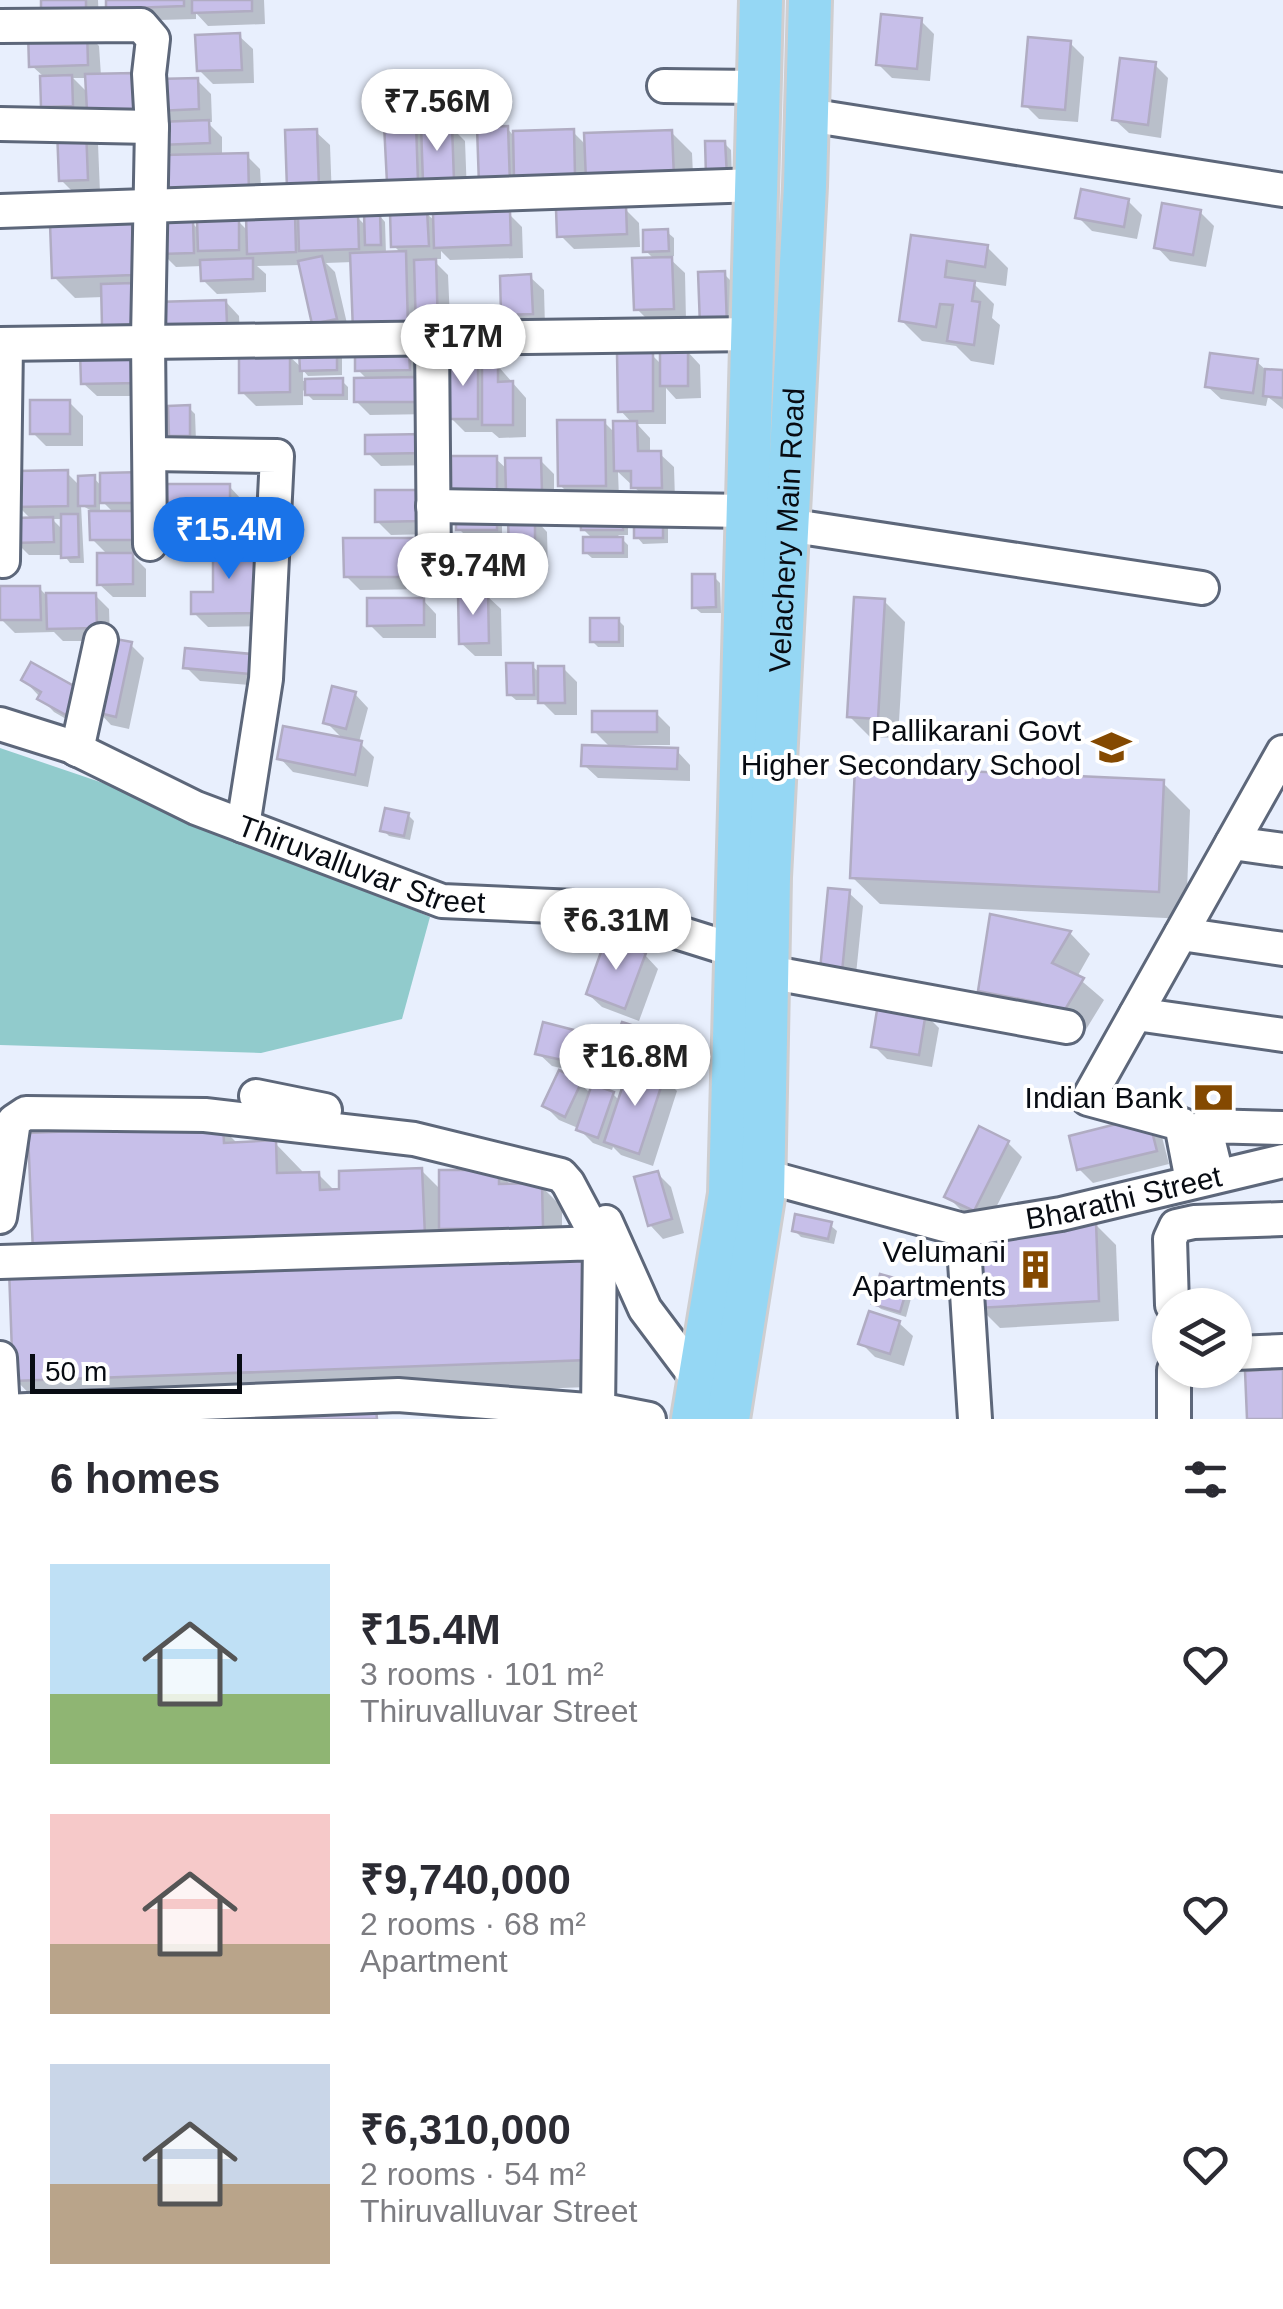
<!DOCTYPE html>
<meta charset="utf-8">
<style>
:root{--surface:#fff;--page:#f7f7f7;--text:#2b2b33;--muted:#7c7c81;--accent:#1a73e8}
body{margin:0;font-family:Helvetica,sans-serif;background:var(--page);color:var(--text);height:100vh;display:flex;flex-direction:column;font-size:38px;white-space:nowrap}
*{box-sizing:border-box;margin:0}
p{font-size:32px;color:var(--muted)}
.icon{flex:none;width:55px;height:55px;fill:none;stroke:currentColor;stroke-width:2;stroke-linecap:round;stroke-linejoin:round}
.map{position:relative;height:1419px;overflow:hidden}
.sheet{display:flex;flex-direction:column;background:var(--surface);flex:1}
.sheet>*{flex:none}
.buttons{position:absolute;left:1152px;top:1288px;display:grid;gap:20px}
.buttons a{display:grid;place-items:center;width:100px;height:100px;border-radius:50%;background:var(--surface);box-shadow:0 2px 8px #0004;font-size:50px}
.scale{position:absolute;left:30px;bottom:25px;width:212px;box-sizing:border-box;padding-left:10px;border:5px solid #080c13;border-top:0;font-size:28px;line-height:35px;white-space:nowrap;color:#080c13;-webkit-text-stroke:8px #fff;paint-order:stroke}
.price{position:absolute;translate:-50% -85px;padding:0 22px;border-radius:35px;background:#fff;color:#222;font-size:32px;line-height:65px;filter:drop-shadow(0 2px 5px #0008)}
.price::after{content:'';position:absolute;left:50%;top:60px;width:30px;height:22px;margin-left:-15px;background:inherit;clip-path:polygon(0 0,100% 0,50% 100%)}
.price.current{background:var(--accent);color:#fff}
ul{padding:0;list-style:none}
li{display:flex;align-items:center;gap:30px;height:250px;padding:0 50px}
li span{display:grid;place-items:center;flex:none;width:280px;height:200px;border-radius:0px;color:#555}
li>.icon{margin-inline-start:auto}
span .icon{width:120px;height:120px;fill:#fffc;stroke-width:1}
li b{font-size:42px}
h2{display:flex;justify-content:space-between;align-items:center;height:120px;padding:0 50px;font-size:42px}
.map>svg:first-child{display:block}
.water{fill:#91cbcc}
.shadow{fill:#0003;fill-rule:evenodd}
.building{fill:#c7bfe9;stroke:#b0acc2;stroke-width:2.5}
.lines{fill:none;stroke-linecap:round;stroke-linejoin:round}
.minor-casing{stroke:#5d677a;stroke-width:38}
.major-casing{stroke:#ceced0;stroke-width:48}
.minor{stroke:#fff;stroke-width:32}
.major{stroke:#95d7f4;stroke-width:42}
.labels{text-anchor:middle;stroke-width:8;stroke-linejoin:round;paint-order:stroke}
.street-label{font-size:30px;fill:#080c13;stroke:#fff}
.poi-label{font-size:30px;fill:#080c13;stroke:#fff;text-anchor:end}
</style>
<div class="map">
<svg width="1283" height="1419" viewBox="0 0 1283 1419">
<rect width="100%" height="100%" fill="#e8effd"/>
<path class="water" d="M0 748 159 802 430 917 402 1019 261 1053 0 1045Z"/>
<g class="shadow">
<path d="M43 0H98L99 23Z"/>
<path d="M108 0H264L265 24 208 26 196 13V19L122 21 109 8Z"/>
<path d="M920 20 934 34 930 81 892 78 878 64Z"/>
<path d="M86 32 99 46 101 76 148 122 103 124 86 106V119H57L43 106V76L32 66ZM73 78H88L89 94Z"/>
<path d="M239 36 253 49 254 83 213 84 199 70Z"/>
<path d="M1070 43 1084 57 1078 122 1039 119 1025 105Z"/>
<path d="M1155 65 1168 78 1161 138 1129 133 1115 120Z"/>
<path d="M197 80 211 94 212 122H207L222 137V156H247L260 169 262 205 175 158 161 144 174 124 159 110Z"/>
<path d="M415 125 424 135 451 127 465 141 467 194 403 195Z"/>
<path d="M507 128 512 134 573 132 587 146 671 132 692 153 694 197 495 198Z"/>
<path d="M85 131 98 144 100 193 75 194 61 180Z"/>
<path d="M316 132 330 145 332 200 303 201Z"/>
<path d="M724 143 731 150 732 181 708 175Z"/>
<path d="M1128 201 1142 215 1137 239 1092 231 1078 217Z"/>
<path d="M625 209 639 223 640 247 574 249 560 235Z"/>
<path d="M1200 212 1214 226 1206 267 1170 261 1157 247Z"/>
<path d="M426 213 436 222 509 214 522 227 523 258 450 260 441 251V259H432L448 275 451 342 406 350 422 366 433 414 370 415 356 401 368 380 358 370 353 262 326 263 335 272 349 332 328 336 314 323 301 265 257 266 266 274V292L217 294 203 280V266L176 267 162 253 192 223 200 231 238 221 249 232 294 216 297 219 357 217 367 227 379 215 385 222 386 254 401 253 394 246Z"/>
<path d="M131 224 151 245 147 337 118 338 104 325V297L75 298 54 277Z"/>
<path d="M667 232 674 238V256L668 257 685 273 686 321 650 322 637 309 655 260 646 251Z"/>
<path d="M913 237 987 247 1008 268 1006 286 971 281 994 304 992 318 1000 325 994 365 971 361 956 346 922 341 902 321Z"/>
<path d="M724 274 738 288 739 338H717Z"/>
<path d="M530 277 544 290 545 327H518L504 314Z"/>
<path d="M226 302 239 316 240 337 171 339Z"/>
<path d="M687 351 700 365 701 398 676 399 666 388V424H637L650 438V454H660L674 467 675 500H648L618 472 619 498 574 499 560 485 604 422 616 434 633 424 620 410 652 355 662 365Z"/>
<path d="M336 352 342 358V375L308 376 303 370V381H342L348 387V400H313L303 390V405L256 406 242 392 289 356 302 368Z"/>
<path d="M138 354 152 396H97L83 383Z"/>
<path d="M477 362 485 370 497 365 526 398V437L499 438 492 432H465L451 418Z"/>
<path d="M1257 362 1267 371 1283 372V409L1268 397 1266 406 1221 399 1207 386Z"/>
<path d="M69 402 83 416V446H46L33 433Z"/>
<path d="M189 408 195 414 196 441H177L171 435Z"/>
<path d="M424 437 438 465 381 466 367 452Z"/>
<path d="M496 459 508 470 540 460 554 474V505L454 492Z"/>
<path d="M67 473 81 487 94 478 102 487 143 475 148 553H130L146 569V597H113L99 584 108 555 92 539V511L81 505 84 563H70L64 555H29L16 542 32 520 18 506ZM100 499 114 513H100ZM52 519H63L64 531Z"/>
<path d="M229 486 242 500 243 545H253L267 559V626L208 627 194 613 216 594 215 545H179L166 531Z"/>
<path d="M418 492 432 534 391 535 377 521Z"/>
<path d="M496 518 502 524V535H465L459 529Z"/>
<path d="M534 518 547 532 548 571H525L512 558V574H498V590H458L452 584 465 570 456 561 498 540 511 554Z"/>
<path d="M637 518 668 524V543L643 544 637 537Z"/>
<path d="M628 524V535H618L628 545V558H592L585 552 593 539 583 529Z"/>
<path d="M415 540 428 554 429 589 360 590 346 576Z"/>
<path d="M714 577 720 583 721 613H701L694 607Z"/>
<path d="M39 588 47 596 95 595 109 609 110 640 130 644 144 658 129 729 111 725 98 711 112 641H63L54 632 15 633 1 619Z"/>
<path d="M487 596 501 609 502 656H475L461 643Z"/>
<path d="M423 600 436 614V638H383L370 625Z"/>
<path d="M884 601 905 622 898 738 870 737 849 716Z"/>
<path d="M618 620 624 626V647H598L592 641Z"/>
<path d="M262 657 274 687 200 681 186 667Z"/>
<path d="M532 666 541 674 563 668 577 682V715H555L540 700H516L509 694Z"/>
<path d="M24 680 79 692 80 727 54 712Z"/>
<path d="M355 694 368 708 359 742 374 757 368 787 293 772 280 758 344 740 326 722Z"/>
<path d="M656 713 670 727V745H625V749L677 751 690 765V781L598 778 584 765 612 749 594 731Z"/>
<path d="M1163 783 1190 810 1186 919 880 904 852 877Z"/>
<path d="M408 815 414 821 410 840 389 836 383 830Z"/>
<path d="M849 893 863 906 855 984 836 982Z"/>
<path d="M992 917 1070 933 1090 954 1077 977 1104 1000 1082 1036 1064 1023 1001 1011 980 990Z"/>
<path d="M645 955 658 969 639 1021 602 1007 588 994Z"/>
<path d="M925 1014 939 1028 932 1067 887 1059 874 1046Z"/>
<path d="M639 1030 645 1036 635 1068 664 1078 677 1091 653 1166 621 1155 613 1147 612 1150 593 1143 578 1128 559 1120 545 1106 580 1083 591 1094H613L620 1101 631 1068 612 1058 607 1079 552 1066 538 1053 600 1039 614 1052Z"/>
<path d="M1147 1119 1161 1133 1169 1164 1093 1183 1079 1169Z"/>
<path d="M222 1128 239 1145 275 1143 302 1171V1175L318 1174 336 1192 421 1170 442 1191 498 1172 512 1186H541L562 1207V1251L611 1278 615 1386 43 1408 16 1380Z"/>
<path d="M1008 1143 1022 1157 988 1223 961 1210 947 1196Z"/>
<path d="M657 1173 671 1187 684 1233 663 1239 650 1225Z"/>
<path d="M830 1225 837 1231 834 1244 801 1237 795 1231Z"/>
<path d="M1096 1225 1116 1245 1119 1321 1000 1328 979 1307Z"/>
<path d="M907 1285 913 1291 906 1317 881 1309 874 1303Z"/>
<path d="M899 1323 913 1336 904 1366 875 1357 861 1343Z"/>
</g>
<g class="building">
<path d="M41 0H86V10L41 12Z"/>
<path d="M106 0H184V6L106 9Z"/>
<path d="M192 0H252V11L192 13Z"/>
<path d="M881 14 922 18 917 69 876 65Z"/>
<path d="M87 29 88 65 29 67 28 31Z"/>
<path d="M240 33 242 70 197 71 195 35Z"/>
<path d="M1028 37 1071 41 1065 110 1022 106Z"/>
<path d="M1120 58 1156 62 1148 125 1112 120Z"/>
<path d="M134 73 136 109 87 111 85 74Z"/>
<path d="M72 75 73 106 41 107 40 76Z"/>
<path d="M198 78 199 109 157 111 156 79Z"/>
<path d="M209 120 210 143 159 145 158 122Z"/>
<path d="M416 123 418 182 387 183 384 124Z"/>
<path d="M452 125 454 181 423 182 421 126Z"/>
<path d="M508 126 510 184 479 185 477 127Z"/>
<path d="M86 128 88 180 59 181 57 129Z"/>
<path d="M317 129 319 187 287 189 285 130Z"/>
<path d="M574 129 575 176 514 178 513 131Z"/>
<path d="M672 130 674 178 586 180 584 133Z"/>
<path d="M705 141H725L727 176H706Z"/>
<path d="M248 153 249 193 166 195 164 155Z"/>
<path d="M1081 189 1129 199 1124 227 1075 218Z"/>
<path d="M1162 203 1201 210 1193 255 1154 248Z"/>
<path d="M626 206 627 234 557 237 556 209Z"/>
<path d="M427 210 429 246 391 247 390 212Z"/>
<path d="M510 211 511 245 434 248 433 214Z"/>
<path d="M364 213H380L381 245H365Z"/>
<path d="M295 214 296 252 247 254 246 215Z"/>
<path d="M358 214 359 249 299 251 298 217Z"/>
<path d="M239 219V250L198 251 197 220Z"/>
<path d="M193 220 194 253 160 254 159 221Z"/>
<path d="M132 221 133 275 52 278 50 224Z"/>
<path d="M668 229 669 251 643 252V230Z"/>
<path d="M911 235 988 245 985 267 947 261 945 277 975 281 972 301 980 302 974 345 947 341 953 305 940 304 936 327 899 321Z"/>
<path d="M406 251 408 329 353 331 350 253Z"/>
<path d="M322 256 337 319 312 324 298 261Z"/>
<path d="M672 257 674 309 634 310 632 258Z"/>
<path d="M253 258V279L201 281 200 260Z"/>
<path d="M436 259 438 329 416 330 414 260Z"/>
<path d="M725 271 727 325 700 326 698 272Z"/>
<path d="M531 274 533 314 501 315 500 276Z"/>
<path d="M133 283 134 324 102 326 101 284Z"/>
<path d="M226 300 227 324 155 327 154 302Z"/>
<path d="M688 348V386H660V349Z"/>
<path d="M299 350H337V370L300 371Z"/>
<path d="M355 350H409L410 370 355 371Z"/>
<path d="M80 352H139V383L81 384Z"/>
<path d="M653 352V411L618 412 617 353Z"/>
<path d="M290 353V392L239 393V354Z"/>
<path d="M1210 353 1258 359 1253 393 1205 387Z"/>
<path d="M448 360H478V419H449Z"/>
<path d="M482 362H498V382L513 381V425H482Z"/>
<path d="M1265 369 1283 370V398L1263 396Z"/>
<path d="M420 377V402H354V378Z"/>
<path d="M343 378V395H305V379Z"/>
<rect x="30" y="400" width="40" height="34"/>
<path d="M190 405V436H169L168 406Z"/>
<path d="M557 420H605L606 486H558Z"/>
<path d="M613 421H637L638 451H661L662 488H631V471H614Z"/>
<path d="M425 434V453L365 454V435Z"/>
<path d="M451 456H497V492L451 493Z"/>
<path d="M505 458H541L542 492H506Z"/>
<path d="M68 470V506L15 507V471Z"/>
<path d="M144 472 145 503H100V473Z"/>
<path d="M95 475V506H78V476Z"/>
<rect x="163" y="484" width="67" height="48"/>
<path d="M375 490H419V521L375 522Z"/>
<path d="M89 511H135V540H90Z"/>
<path d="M61 514H78L79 557 61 558Z"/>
<path d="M508 515H535V558L509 559Z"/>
<path d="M580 515H623V530H581Z"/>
<path d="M663 515V538H634V516Z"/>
<rect x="456" y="516" width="41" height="14"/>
<path d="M53 517 54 542 13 543V518Z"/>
<rect x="583" y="537" width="40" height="16"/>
<path d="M343 538H416V577H344Z"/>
<rect x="453" y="538" width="46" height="24"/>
<path d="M213 543H254L255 613 191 614V592H213Z"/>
<path d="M97 553H133V584L97 585Z"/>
<path d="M493 567V585H450V568Z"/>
<path d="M692 574H715L716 607 692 608Z"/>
<path d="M0 586H40L41 620H0Z"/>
<path d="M46 593H96L97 628 47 629Z"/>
<path d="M488 593 489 643 459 644 458 594Z"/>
<path d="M854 597 885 599 878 719 847 717Z"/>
<path d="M367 598H424V625L367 626Z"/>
<rect x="590" y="618" width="29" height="24"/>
<path d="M110 638 132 642 116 717 95 712Z"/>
<path d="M185 648 263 655 261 675 183 668Z"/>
<path d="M31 662 81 690 66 715 37 699 41 692 21 680Z"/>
<path d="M506 663H533L534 695H507Z"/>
<path d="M538 666H564L565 703H538Z"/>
<path d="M332 686 356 692 346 729 323 723Z"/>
<rect x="592" y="711" width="65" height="21"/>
<path d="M283 726 362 741 355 775 277 759Z"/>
<path d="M582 745 678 748 677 769 581 766Z"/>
<path d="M855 766 1164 780 1159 892 850 878Z"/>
<path d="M385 808 409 813 404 836 380 831Z"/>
<path d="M828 888 850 890 842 972 820 970Z"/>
<path d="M990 914 1071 931 1052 963 1084 978 1060 1018 1040 1003 978 991Z"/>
<path d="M606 938 646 953 625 1009 586 994Z"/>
<path d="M878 1004 926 1012 919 1055 871 1047Z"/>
<path d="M543 1022 601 1037 594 1067 535 1054Z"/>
<path d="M622 1022 641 1028 629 1064 609 1058Z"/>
<path d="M630 1064 665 1075 639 1154 604 1142Z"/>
<path d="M559 1070 582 1081 565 1117 542 1106Z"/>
<path d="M592 1084 614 1092 598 1138 576 1130Z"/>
<path d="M1148 1116 1157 1151 1077 1170 1069 1136Z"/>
<path d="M223 1125 224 1143 276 1140 277 1173 319 1172 320 1190 339 1189V1171L422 1168 425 1236 33 1252 28 1133Z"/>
<path d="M979 1126 1009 1141 974 1211 944 1197Z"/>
<path d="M439 1170H499V1184L542 1183 543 1228 439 1229Z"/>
<path d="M658 1171 672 1219 648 1226 634 1177Z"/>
<path d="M795 1214 832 1222 828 1239 792 1231Z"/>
<path d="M1096 1222 1099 1301 977 1308 972 1238Z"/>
<path d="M584 1247 588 1360 13 1381 9 1269Z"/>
<path d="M880 1274 909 1282 900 1312 872 1304Z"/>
<path d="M869 1311 900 1321 890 1354 858 1344Z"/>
<path d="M1283 1369V1419H1247L1245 1371Z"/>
<path d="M376 1408 377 1419H103Z"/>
</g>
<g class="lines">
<defs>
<g id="minor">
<path d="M0 26 141 25 153 39 149 74 152 127 148 339 150 544"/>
<path d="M664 86 759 87"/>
<path d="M808 115 1283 190"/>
<path d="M0 124 152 127"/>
<path d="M0 211 757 185"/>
<path d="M432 338 434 567"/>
<path d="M0 344 753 334"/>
<path d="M151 454 277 456 266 679 243 826"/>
<path d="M433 506 748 511"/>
<path d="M787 525 1202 588"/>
<path d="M3 561 6 344"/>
<path id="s1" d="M0 724 70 746 196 808 442 901 575 907 622 915 737 951"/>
<path d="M77 750 101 640"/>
<path d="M1232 843 1283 850"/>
<path d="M1181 934 1283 949"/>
<path d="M768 972 1067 1027"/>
<path d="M1136 1014 1283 1035"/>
<path d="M256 1096 325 1110"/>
<path id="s2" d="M742 1174 764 1176 963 1230 1061 1214 1283 1161"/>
<path d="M1217 1175 1205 1126 1283 1128"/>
<path d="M1192 1181 1181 1124 1088 1099 1283 752"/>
<path d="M0 1217 14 1121 26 1113 205 1115 414 1139 561 1175 568 1183 600 1243"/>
<path d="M606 1222 645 1309 699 1381"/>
<path d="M963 1230 975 1419"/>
<path d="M0 1262 600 1243 598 1412"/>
<path d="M1172 1305 1170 1239 1176 1226 1194 1222 1283 1219"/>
<path d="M1235 1353 1283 1351"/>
<path d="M0 1358 3 1411"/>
<path d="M1174 1370V1419"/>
<path d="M4 1419 3 1411 398 1395 613 1412 649 1419"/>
</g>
<g id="major">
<path d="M693 1419 730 1194 761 0"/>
<path id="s3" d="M728 1419 763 1197 769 877 805 186 810 0"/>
</g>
</defs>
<use href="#minor" class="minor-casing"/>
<use href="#major" class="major-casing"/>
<use href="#minor" class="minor"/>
<use href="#major" class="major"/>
</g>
<defs>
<symbol id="school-bare" viewBox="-9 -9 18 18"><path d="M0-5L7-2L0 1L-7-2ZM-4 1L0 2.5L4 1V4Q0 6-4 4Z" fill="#844901" stroke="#fff" stroke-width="2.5" paint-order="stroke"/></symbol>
<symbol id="bank-bare" viewBox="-9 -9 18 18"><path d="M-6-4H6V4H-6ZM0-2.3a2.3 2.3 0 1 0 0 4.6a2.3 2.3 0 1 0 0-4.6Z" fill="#844901" stroke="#fff" stroke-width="2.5" paint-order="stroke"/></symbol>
<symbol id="building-bare" viewBox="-9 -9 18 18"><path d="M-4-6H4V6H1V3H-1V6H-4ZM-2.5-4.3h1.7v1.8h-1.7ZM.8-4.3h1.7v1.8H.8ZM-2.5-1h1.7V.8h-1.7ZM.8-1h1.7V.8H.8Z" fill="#844901" stroke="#fff" stroke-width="2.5" paint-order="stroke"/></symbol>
</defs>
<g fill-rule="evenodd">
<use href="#school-bare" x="1084" y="720" width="55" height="55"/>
<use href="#bank-bare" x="1186" y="1070" width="55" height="55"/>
<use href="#building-bare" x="1008" y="1242" width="55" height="55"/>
</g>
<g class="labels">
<g class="street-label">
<text dy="10" stroke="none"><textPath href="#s3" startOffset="892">Velachery Main Road</textPath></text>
<text dy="10" stroke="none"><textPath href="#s1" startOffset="390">Thiruvalluvar Street</textPath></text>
<text dy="10" stroke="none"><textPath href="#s2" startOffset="392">Bharathi Street</textPath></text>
</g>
<g class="poi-label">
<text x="1081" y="741">Pallikarani Govt<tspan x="1081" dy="34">Higher Secondary School</tspan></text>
<text x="1183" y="1108">Indian Bank</text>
<text x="1006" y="1262">Velumani<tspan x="1006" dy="34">Apartments</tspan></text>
</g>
</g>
</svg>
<div class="buttons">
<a><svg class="icon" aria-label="layers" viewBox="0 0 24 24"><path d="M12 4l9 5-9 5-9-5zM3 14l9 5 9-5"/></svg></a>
</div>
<div class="scale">50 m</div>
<b class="price" style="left:437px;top:154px">₹7.56M</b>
<b class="price" style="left:463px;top:389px">₹17M</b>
<b class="price current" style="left:229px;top:582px">₹15.4M</b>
<b class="price" style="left:473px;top:618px">₹9.74M</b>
<b class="price" style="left:616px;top:973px">₹6.31M</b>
<b class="price" style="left:635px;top:1109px">₹16.8M</b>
</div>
<section class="sheet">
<h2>6 homes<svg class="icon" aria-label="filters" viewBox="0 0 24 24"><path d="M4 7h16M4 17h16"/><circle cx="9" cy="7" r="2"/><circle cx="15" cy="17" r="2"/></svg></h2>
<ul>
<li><span style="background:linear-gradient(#bfe0f5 65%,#8fb573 0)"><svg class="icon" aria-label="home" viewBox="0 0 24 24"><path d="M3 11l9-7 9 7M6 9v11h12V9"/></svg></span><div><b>₹15.4M</b><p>3 rooms · 101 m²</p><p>Thiruvalluvar Street</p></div><svg class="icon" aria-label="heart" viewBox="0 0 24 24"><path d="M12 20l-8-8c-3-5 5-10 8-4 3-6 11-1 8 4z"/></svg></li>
<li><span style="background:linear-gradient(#f6c9c9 65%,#b9a48a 0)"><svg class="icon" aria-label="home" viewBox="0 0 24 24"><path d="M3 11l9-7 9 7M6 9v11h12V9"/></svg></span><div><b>₹9,740,000</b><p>2 rooms · 68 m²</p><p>Apartment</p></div><svg class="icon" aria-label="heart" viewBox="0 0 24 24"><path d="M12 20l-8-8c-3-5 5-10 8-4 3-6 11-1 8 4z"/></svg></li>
<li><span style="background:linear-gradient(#c9d6e8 60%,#b9a48a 0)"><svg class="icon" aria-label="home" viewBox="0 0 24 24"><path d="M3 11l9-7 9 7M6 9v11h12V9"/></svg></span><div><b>₹6,310,000</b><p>2 rooms · 54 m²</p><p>Thiruvalluvar Street</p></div><svg class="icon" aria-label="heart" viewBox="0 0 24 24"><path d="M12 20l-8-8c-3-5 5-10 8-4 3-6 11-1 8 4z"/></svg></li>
</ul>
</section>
